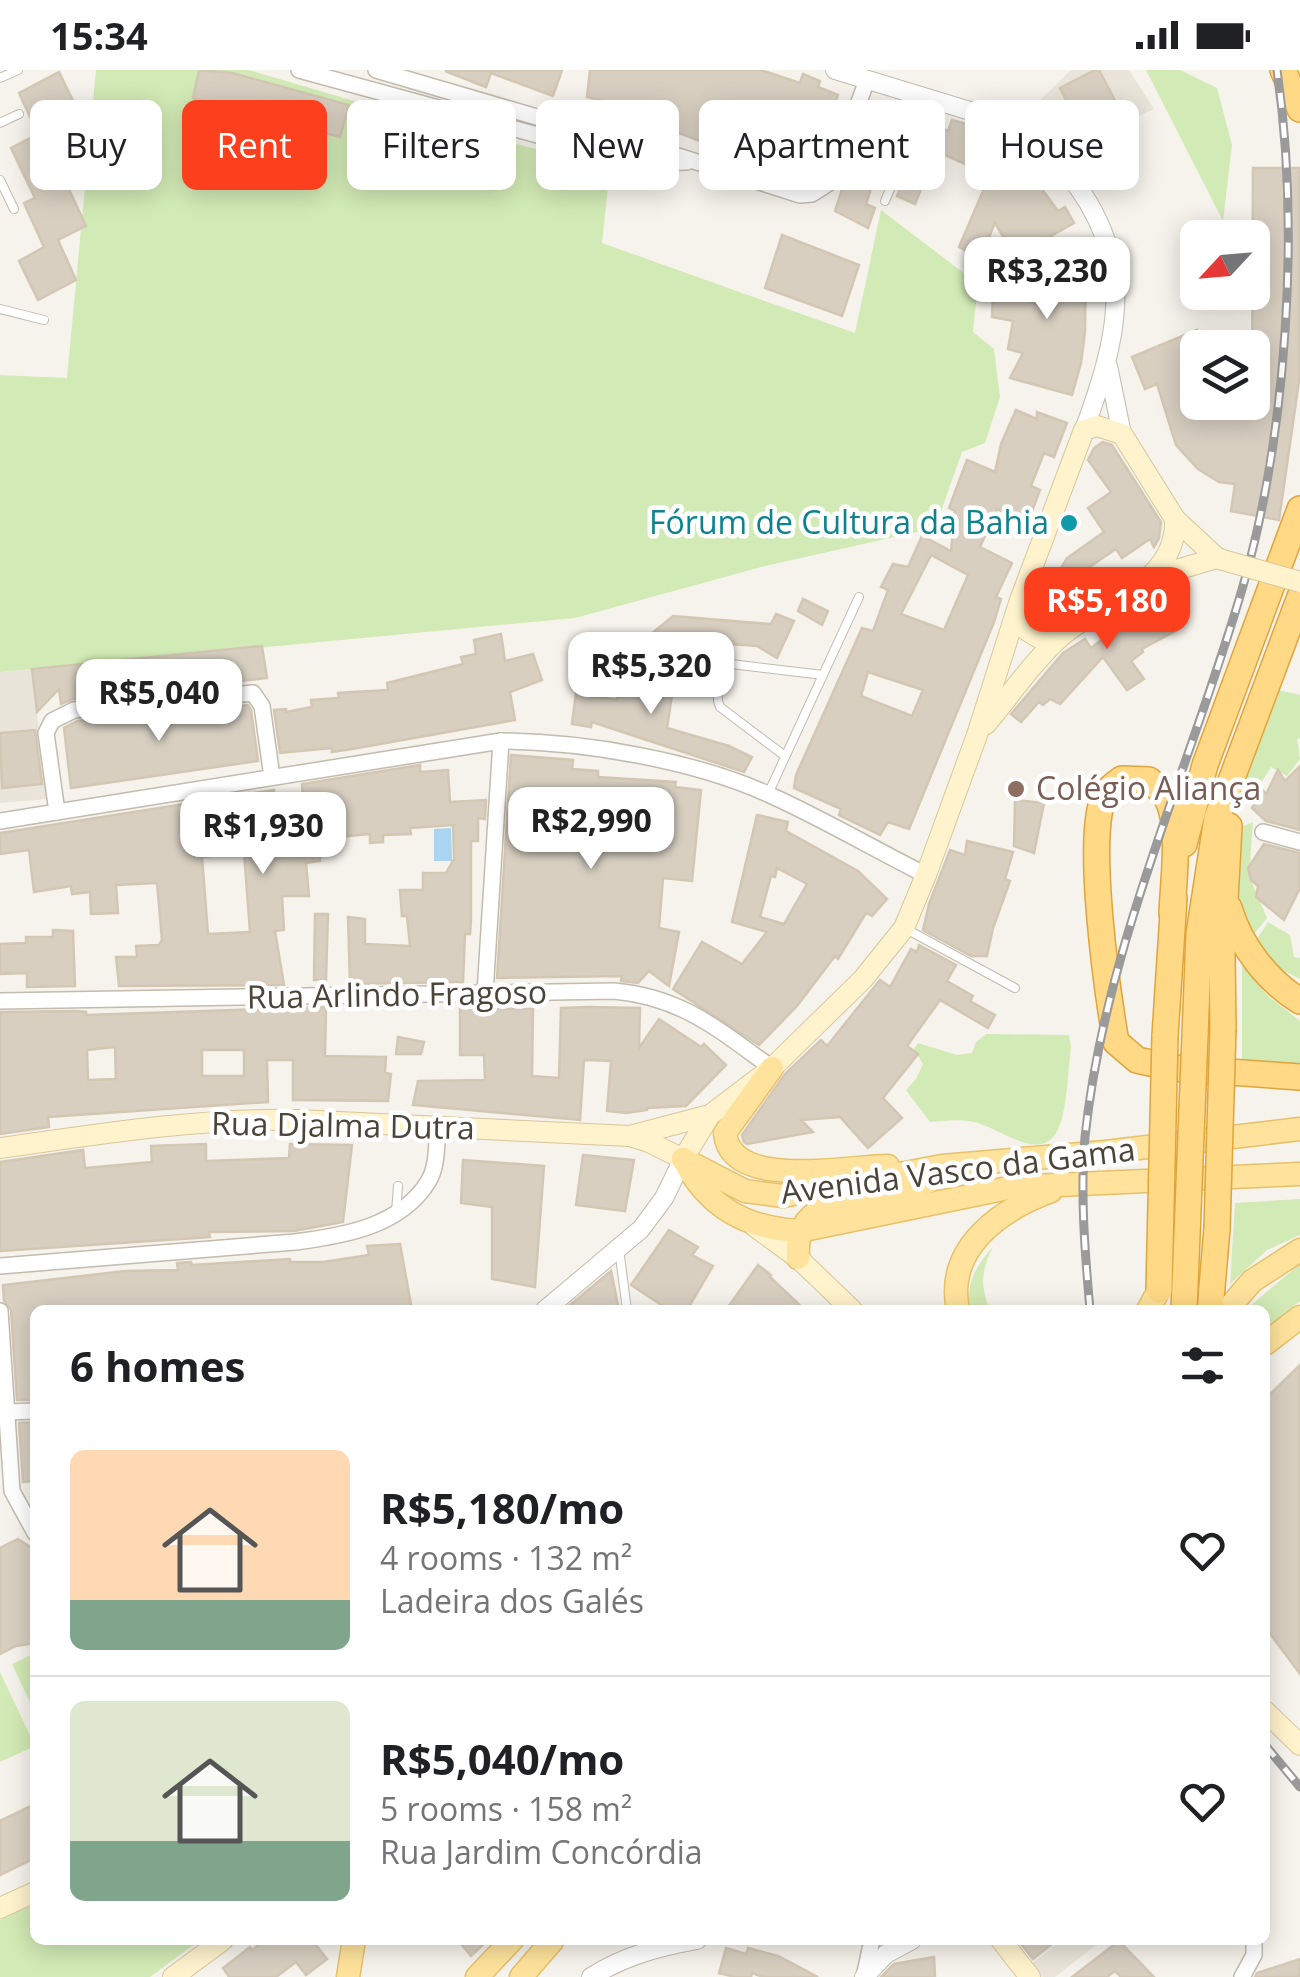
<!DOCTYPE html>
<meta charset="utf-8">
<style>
:root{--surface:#fff;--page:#f6f6f6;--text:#202124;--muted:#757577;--line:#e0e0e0;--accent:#fc3f1d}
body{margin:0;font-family:"Open Sans",sans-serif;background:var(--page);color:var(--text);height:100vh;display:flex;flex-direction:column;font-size:38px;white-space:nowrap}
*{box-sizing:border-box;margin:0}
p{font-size:32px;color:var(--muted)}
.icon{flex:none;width:55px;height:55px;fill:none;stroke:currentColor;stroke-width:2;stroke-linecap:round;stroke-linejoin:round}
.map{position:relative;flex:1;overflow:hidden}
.sheet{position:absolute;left:30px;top:1235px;width:1240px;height:640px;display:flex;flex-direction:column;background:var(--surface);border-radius:15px;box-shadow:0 5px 25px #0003}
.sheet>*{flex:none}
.hud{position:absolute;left:30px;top:30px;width:1240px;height:90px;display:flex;gap:20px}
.needle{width:65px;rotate:244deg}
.buttons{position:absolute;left:1180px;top:150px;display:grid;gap:20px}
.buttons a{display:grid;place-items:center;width:90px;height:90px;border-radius:15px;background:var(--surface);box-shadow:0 5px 25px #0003;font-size:50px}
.price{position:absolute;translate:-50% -85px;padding:0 22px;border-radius:20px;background:#fff;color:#222;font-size:32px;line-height:65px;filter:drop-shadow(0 2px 5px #0008)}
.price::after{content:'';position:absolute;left:50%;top:60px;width:30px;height:22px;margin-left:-15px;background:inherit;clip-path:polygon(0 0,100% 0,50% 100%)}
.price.on{background:var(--accent);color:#fff}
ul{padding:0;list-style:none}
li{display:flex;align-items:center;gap:30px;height:250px;padding:0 40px}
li+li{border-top:2px solid var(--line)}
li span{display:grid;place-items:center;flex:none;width:280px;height:200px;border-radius:15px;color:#555}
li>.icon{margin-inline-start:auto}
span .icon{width:120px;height:120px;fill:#fffc;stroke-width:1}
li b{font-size:42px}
h2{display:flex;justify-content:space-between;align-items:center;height:120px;padding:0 40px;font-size:42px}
.pill{padding:0 35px;border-radius:15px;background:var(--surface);box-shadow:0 5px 25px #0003;font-size:35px;line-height:90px}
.pill.on{background:var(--accent);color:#fff}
.status{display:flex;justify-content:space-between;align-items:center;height:70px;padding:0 50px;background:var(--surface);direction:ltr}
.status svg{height:28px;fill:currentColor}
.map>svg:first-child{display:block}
.residential{fill:#eae5da}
.green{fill:#d2eab5}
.water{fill:#a9d4f2}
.building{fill:#d8cfc1;stroke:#d3c7b4;stroke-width:2.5;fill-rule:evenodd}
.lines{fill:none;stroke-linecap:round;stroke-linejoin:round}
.service-casing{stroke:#c2bbae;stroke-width:10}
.minor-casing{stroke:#c2bbae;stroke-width:18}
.tertiary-casing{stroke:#c2bbae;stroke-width:20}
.secondary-casing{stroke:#d6c79b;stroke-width:22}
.primary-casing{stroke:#e6c16a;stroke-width:25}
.trunk-casing{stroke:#e0a43c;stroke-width:28}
.service{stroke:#fff;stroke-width:8}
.minor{stroke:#fff;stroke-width:15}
.tertiary{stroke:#fff;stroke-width:18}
.secondary{stroke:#fff3cd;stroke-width:20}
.primary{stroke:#ffe39c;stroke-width:22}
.trunk{stroke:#ffd985;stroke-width:25}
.rail-casing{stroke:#9a9a9a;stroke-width:9}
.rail{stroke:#fff;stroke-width:5;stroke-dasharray:15;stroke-linecap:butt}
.secondary-bridge-casing{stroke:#d6c79b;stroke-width:22;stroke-linecap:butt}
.trunk-bridge-casing{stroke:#e0a43c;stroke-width:28;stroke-linecap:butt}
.secondary-bridge{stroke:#fff3cd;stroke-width:20}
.trunk-bridge{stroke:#ffd985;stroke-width:25}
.culture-dot{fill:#0f9aa8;stroke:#fff;stroke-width:4}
.education-dot{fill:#8d6e63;stroke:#fff;stroke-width:4}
.labels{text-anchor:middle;stroke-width:9;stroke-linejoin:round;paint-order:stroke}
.culture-label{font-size:32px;fill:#0d838f;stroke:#fff;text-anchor:end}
.education-label{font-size:32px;fill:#785e54;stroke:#fff;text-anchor:start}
.street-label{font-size:32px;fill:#4b4439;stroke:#fff}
</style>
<div class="status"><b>15:34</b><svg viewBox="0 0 49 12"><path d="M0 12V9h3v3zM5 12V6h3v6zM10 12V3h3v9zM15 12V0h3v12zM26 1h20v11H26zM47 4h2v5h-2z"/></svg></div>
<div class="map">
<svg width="1300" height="1907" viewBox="0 0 1300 1907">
<rect width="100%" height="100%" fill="#f6f3ec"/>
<g class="residential">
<path d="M1071 0H1129L1154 39 1073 77 1061 60 1030 40Z"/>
<path d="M32 599 47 729 0 733V602Z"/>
<path d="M1062 1870H1102L1055 1907H1043L1030 1895Z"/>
</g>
<g class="green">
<path d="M96 0H249L388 41 610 98 602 173 855 263 881 140 978 214 973 262 994 279 1000 327 985 373 962 382 935 458 765 496 575 548 0 602V305L67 308Z"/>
<path d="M1146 0H1180L1217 18 1232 75 1223 151Z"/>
<path d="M1274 619 1300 625V668L1297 669 1300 689 1287 706 1271 697 1250 730 1231 729Z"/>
<path d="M1253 752 1249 806 1267 848 1254 864 1245 862 1221 766Z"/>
<path d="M1268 852 1290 865 1294 887 1300 888V909L1282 900 1253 875Z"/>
<path d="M1242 895 1268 926 1300 951V998L1242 991Z"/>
<path d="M986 964 1069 965 1071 976C1068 999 1068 1025 1062 1048 1048 1103 1001 1056 970 1051 957 1049 942 1051 930 1052L906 1020 916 1009 923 994 914 979 918 973 957 985 972 983 976 972Z"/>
<path d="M1300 1129V1165L1267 1180 1230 1214 1235 1133Z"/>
<path d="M993 1177C981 1200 980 1216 990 1240H970C966 1213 975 1197 993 1177Z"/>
<path d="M1300 1194V1231L1265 1259V1240H1245Z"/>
<path d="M35 1583V1643L12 1594Z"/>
<path d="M0 1602 35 1676 0 1692Z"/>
<path d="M35 1833V1870H200L150 1907H0V1850Z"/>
</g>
<path class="water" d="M451 758 452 791H434V759Z"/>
<g class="building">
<path d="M199 0 232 3 349 35 340 67 193 28Z"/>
<path d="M562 0 553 26 491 3 486 17 445 1Z"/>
<path d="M590 0H761L800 13 803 4 820 11 818 17 838 25 814 96 789 85 784 99 720 75 718 81 704 76 705 73 663 57 665 51 629 39 627 45 607 41 608 32 587 27Z"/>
<path d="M1095 0H1099L1121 42 1083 62 1060 18Z"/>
<path d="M59 2 79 43 51 58 69 98 61 102 86 156 58 170 76 210 38 230 19 191 44 177 24 133 35 128 11 78 38 64 19 23Z"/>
<path d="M871 32 896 43 899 37 914 43 898 81 885 75 866 134 875 138 868 158 835 141Z"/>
<path d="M952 50 978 57 976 61 1025 85 1022 92 1058 141 1065 137 1074 153 1015 186 995 153 980 188 959 177 990 105 936 81 915 134 897 126 926 53 948 61Z"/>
<path d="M1253 98H1300V304L1279 450 1231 441 1235 414 1219 412 1198 399 1176 375 1157 314 1145 319 1132 287 1197 260 1204 278H1198V332H1252Z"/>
<path d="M782 165 859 195 842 246 765 218Z"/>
<path d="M1086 189 1085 262 1081 293 1072 325 1010 308 1023 283 1008 279 1013 251 992 247 993 221 1022 223 1021 190Z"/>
<path d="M1016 340 1037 349V342L1067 353 1054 387 1044 383 1031 416 1040 420 1028 452 997 439 980 477 1012 493 996 527 1001 529 994 552 909 759 888 752 880 765 839 745 841 739 794 718 796 705 862 558 873 561 888 520 881 517 893 494 908 497 922 466 951 481 955 441 949 438 967 390 995 402 1001 374ZM931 485 968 505 944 560 901 544ZM868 602 923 620 912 646 861 626Z"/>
<path d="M1103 372 1112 375 1161 452 1159 468 1154 477 1150 469 1122 488 1116 479 1082 502 1095 523 1048 555 1043 554 1038 551 1036 540 1067 488 1104 462 1088 438 1111 422 1088 390 1094 378Z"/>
<path d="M1174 517 1177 560 1142 579 1143 582 1131 591 1144 609 1127 620 1103 587 1060 634 1050 629 1043 635 1039 632 1021 652 1011 644 1063 583 1085 569 1091 578 1113 561 1107 554 1144 529Z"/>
<path d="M803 529 828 541 822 555 798 541Z"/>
<path d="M776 544 794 551 777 588 757 576 688 571H669L653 585 644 570 673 546 771 554Z"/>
<path d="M501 564 505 591 533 584 542 610 510 622 515 650 352 679 332 682V678L280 683 274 640 286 639V642L312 637 311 630 339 628 338 623 388 620 387 613 463 594 461 587 476 584 474 570Z"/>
<path d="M262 576 267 608 73 629 61 634 59 619 37 642 32 599Z"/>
<path d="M621 598 675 605 667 658 729 676 752 687 744 702 592 652 591 657 572 654 576 623 617 630Z"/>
<path d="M248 635 251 640 258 691 71 718 64 658 77 651Z"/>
<path d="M35 660 42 714 2 718 0 663Z"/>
<path d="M511 685 573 690 572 699 598 701V707L676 712 675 717 701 720 692 811 663 808 659 858 679 862 669 916 649 901 638 913 621 911 622 906 497 908Z"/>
<path d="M420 695V702L448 700 450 732 486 730 485 749 478 748V771H471V850L470 864H465L463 912 350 914 348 847 365 849V874L410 876 407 846H402L400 820H423V803H446L454 789 453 755 410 758 411 764 383 765V772L370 773V764L318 769 320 791 306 793 309 826H282L284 860 275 861 284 915 119 916 116 887H137L136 876 159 875 162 870 157 813 116 815 118 843 91 844 90 822 72 824 71 816 34 822 29 780 0 784V763L274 720 275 733 303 729 302 714ZM244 782 250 862 208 864 202 787Z"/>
<path d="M1300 696V760L1266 751 1252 738 1262 719 1266 724 1278 700 1285 711Z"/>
<path d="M1015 730 1044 733 1034 783 1014 776Z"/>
<path d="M757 745 788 752 786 761 858 801 887 829 872 846 866 843 838 889 835 886 797 936 759 975 673 919 702 872 742 894 767 862 732 852ZM777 798 807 814 784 854 760 847 771 806 775 807Z"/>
<path d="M967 771 1013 782 1005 809 1010 811 993 858 987 886H971L923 860 929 834 950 780 965 785Z"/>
<path d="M1264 774 1300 783V818L1284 850 1256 827 1258 816 1251 810 1248 798Z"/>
<path d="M315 844H328L326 910H314Z"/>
<path d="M53 860 73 861 75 916 27 917V903L0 904V874L26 873V867H53Z"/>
<path d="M919 875 956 895 947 911 973 926 970 931 995 945 988 958 940 930 907 976 918 984 883 1028 902 1048 868 1078 840 1047 801 1050 813 1062 747 1074 744 1072 742 1065 785 1004 821 970 827 976 880 910 890 917 911 879 917 882Z"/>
<path d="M326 937 325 986 386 987 385 1003 391 1004 388 1031 293 1030V990H267L268 1032 48 1047 49 1057 0 1064V942L76 941 86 942V945ZM115 977 116 1009 88 1010 87 980ZM202 980H244V1006H202Z"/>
<path d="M588 937 640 938 639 978 659 949 701 977 704 974 726 995 686 1036 647 1038V1040L626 1043 607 1041 611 991 584 990 580 1050 413 1035 418 1011 485 1010 484 985H460V938L533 939 532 1006 559 1008 561 938Z"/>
<path d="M398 967 424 972 421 984H396Z"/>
<path d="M206 1074V1091L289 1088 290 1074 352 1075 343 1152 294 1161 209 1162 210 1167 0 1181V1092L83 1080 85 1098 152 1092 151 1076Z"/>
<path d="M583 1085 634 1090 625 1141 576 1135Z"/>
<path d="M463 1090 544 1096 535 1217 492 1209V1137L461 1133Z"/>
<path d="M669 1160 698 1177 692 1185 713 1196 687 1240H669L631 1215Z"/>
<path d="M400 1174 412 1240 35 1238V1330H17L11 1240 4 1231 3 1215 125 1201 178 1200 177 1193 191 1192 192 1195 290 1189V1192H323L369 1185 367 1176Z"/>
<path d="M758 1195 771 1205 770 1207 805 1240H726Z"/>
<path d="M611 1201 619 1240H564Z"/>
<path d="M1300 1295V1604L1265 1557V1329Z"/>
<path d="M35 1352V1411L23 1412 19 1353Z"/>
<path d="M18 1469 35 1480V1573L16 1576 0 1584V1478Z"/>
<path d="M35 1734V1788L0 1805V1751Z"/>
<path d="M265 1870H312L327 1889 306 1905 296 1892 276 1907H229L223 1898 250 1877 252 1880Z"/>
<path d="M458 1870H488L471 1886Z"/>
<path d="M1018 1870H1057L1033 1889Z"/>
<path d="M1119 1871 1154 1907H1121L1115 1901 1107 1907H1072Z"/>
<path d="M726 1878 746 1884 748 1878 778 1886 818 1907H763L752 1903 751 1907H735L719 1903Z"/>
<path d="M934 1887 935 1907H881L894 1894Z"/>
<path d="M1300 1889V1907H1255L1257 1903Z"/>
</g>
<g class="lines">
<defs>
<g id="service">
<path d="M0 8 18 0"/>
<path d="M0 53 19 44"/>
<path d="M0 110 14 139"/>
<path d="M885 131 928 29"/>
<path d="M0 239 44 250"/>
<path d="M785 686 720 637C714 626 722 601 731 594L823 605"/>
<path d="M768 724 859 527"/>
<path d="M908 860 1015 918"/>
<path d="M396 1142 398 1116"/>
<path d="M619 1179 627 1240"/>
</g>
<g id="minor">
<path d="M299 0 640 93 687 92"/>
<path d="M376 0 605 67 631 71 800 125 812 124 829 113 867 10"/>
<path d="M57 742 46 663 52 651 74 640 253 623 262 636 272 707"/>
<path d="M0 751 501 671C585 672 693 690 770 725 823 749 874 779 926 805"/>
<path d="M1263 762 1300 772"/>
<path d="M485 923 501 671"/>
<path d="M0 931 614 921C682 927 719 960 772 998"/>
<path d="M0 1196 295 1172C342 1166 400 1157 428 1112 438 1096 436 1075 438 1057"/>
<path d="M0 1241 12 1421 35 1463"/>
<path d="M7 1342 35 1341"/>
<path d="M864 1907 872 1870"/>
<path d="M1242 1907 1254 1885V1870"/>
</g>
<g id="tertiary">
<path d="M835 0 1003 51C1036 67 1057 87 1078 117 1137 200 1116 272 1084 360"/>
<path d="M1108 296 1122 364"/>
<path d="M545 1240 641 1159 664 1128 683 1089"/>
<path d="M591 1907C624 1886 658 1877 697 1870"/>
<path d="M864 1907 886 1884 912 1870"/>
</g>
<g id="secondary">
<path d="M1149 508 1217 488"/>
<path d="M1020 532 1026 560 1039 568 1057 569"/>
<path d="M986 654C1009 627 1030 595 1056 571 1094 533 1178 517 1175 449"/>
<path d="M630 1066 710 1045"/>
<path d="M0 1078C99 1064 197 1048 297 1050L630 1066 649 1072 683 1089 710 1045 772 998 863 909 904 858 926 805 977 665 1020 530 1084 360 1097 356 1122 364 1175 449 1217 488 1223 490"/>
<path d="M754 1156 798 1188 852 1240"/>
<path d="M1265 1641 1300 1675"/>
<path d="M0 1838 35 1822"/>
<path d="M1001 1870 1030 1907"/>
<path d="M173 1907 223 1870"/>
</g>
<g id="primary">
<path d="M772 998 725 1063C730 1121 849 1096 888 1096"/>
<path d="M683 1089C708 1137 745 1158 799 1161L1013 1117 1300 1104"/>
<path d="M683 1089 745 1121 783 1126 942 1096 1105 1082 1300 1059"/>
<path d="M798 1188C797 1167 800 1154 817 1142L928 1112"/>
<path d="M958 1240C945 1178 1000 1140 1051 1121"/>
<path d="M1148 1240 1159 1220"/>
<path d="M1227 1240 1252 1211 1300 1180"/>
<path d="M1265 1274 1300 1247"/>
<path d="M348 1907 354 1870"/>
<path d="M477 1907 512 1870"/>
<path d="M521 1907 553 1870"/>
</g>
<g id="trunk">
<path d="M1283 0 1300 39"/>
<path d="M1184 774 1205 695 1300 439"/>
<path d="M1229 838C1240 875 1266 910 1300 931"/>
<path d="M1172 843C1173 813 1182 753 1166 727 1162 721 1155 715 1149 710L1122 709C1116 713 1109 718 1105 725 1084 761 1108 926 1116 972L1137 990 1173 998 1300 1007"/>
<path d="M1223 958 1222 885 1229 756"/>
<path d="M1195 965 1199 864 1217 748 1300 527"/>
<path d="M1165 966 1174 828"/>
<path d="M1210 1240 1217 1159"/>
</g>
</defs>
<use href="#service" class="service-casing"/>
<use href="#minor" class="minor-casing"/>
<use href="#tertiary" class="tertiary-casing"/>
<use href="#secondary" class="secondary-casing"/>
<use href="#primary" class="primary-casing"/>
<use href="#trunk" class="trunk-casing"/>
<use href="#service" class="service"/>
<use href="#minor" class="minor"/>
<use href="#tertiary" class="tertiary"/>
<use href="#secondary" class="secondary"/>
<use href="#primary" class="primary"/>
<use href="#trunk" class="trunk"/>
<defs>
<g id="rail">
<path d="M1090 1240C1085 1183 1080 1124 1085 1067 1105 875 1190 700 1243 516 1287 362 1300 159 1277 0"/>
<path d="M1265 1675 1300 1717"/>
</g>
</defs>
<use href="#rail" class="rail-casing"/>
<use href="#rail" class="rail"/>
<defs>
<path id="secondary-bridge" d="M1223 490 1300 512"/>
<g id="trunk-bridge">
<path d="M1217 1159 1223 958"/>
<path d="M1159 1220 1165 966"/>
<path d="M1184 1240 1195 965"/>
</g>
</defs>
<use href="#secondary-bridge" class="secondary-bridge-casing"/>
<use href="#trunk-bridge" class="trunk-bridge-casing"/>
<use href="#secondary-bridge" class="secondary-bridge"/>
<use href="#trunk-bridge" class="trunk-bridge"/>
</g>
<circle class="culture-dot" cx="1069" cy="453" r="10"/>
<circle class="education-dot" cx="1016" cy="719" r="10"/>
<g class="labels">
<g class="culture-label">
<text x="1049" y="464">Fórum de Cultura da Bahia</text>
</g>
<g class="education-label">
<text x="1036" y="730">Colégio Aliança</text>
</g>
<g class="street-label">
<text transform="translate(397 925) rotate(-1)" y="11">Rua Arlindo Fragoso</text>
<text transform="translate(343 1056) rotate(1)" y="11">Rua Djalma Dutra</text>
<text transform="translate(958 1101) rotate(-7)" y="11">Avenida Vasco da Gama</text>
</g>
</g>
</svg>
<div class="buttons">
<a><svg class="needle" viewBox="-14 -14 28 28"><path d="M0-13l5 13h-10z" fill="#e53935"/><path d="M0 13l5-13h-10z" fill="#757577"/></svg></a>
<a><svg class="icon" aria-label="layers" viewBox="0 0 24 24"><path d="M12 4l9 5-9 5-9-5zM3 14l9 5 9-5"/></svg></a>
</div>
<b class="price" style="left:1047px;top:252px">R$3,230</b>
<b class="price on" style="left:1107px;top:582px">R$5,180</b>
<b class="price" style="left:651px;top:647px">R$5,320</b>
<b class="price" style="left:159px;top:674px">R$5,040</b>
<b class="price" style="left:591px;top:802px">R$2,990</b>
<b class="price" style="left:263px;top:807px">R$1,930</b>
<div class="hud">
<a class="pill">Buy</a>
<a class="pill on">Rent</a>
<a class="pill">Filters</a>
<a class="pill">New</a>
<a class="pill">Apartment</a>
<a class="pill">House</a>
</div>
<section class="sheet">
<h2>6 homes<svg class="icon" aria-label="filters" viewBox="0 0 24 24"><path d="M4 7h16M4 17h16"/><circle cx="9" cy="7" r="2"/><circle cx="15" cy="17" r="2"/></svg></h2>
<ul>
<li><span style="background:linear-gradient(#ffd9b3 75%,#7fa58c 0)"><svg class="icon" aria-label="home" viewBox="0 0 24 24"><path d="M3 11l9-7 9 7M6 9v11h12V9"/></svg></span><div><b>R$5,180/mo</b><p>4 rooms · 132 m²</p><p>Ladeira dos Galés</p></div><svg class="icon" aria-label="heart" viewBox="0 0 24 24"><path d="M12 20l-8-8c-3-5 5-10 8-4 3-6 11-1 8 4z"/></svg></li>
<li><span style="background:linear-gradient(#dfe7d0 70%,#7fa58c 0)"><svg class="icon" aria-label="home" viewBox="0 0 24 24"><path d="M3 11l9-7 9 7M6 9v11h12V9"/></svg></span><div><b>R$5,040/mo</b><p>5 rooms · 158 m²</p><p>Rua Jardim Concórdia</p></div><svg class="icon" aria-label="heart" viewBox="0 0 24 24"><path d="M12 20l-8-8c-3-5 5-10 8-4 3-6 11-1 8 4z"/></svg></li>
</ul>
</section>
</div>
